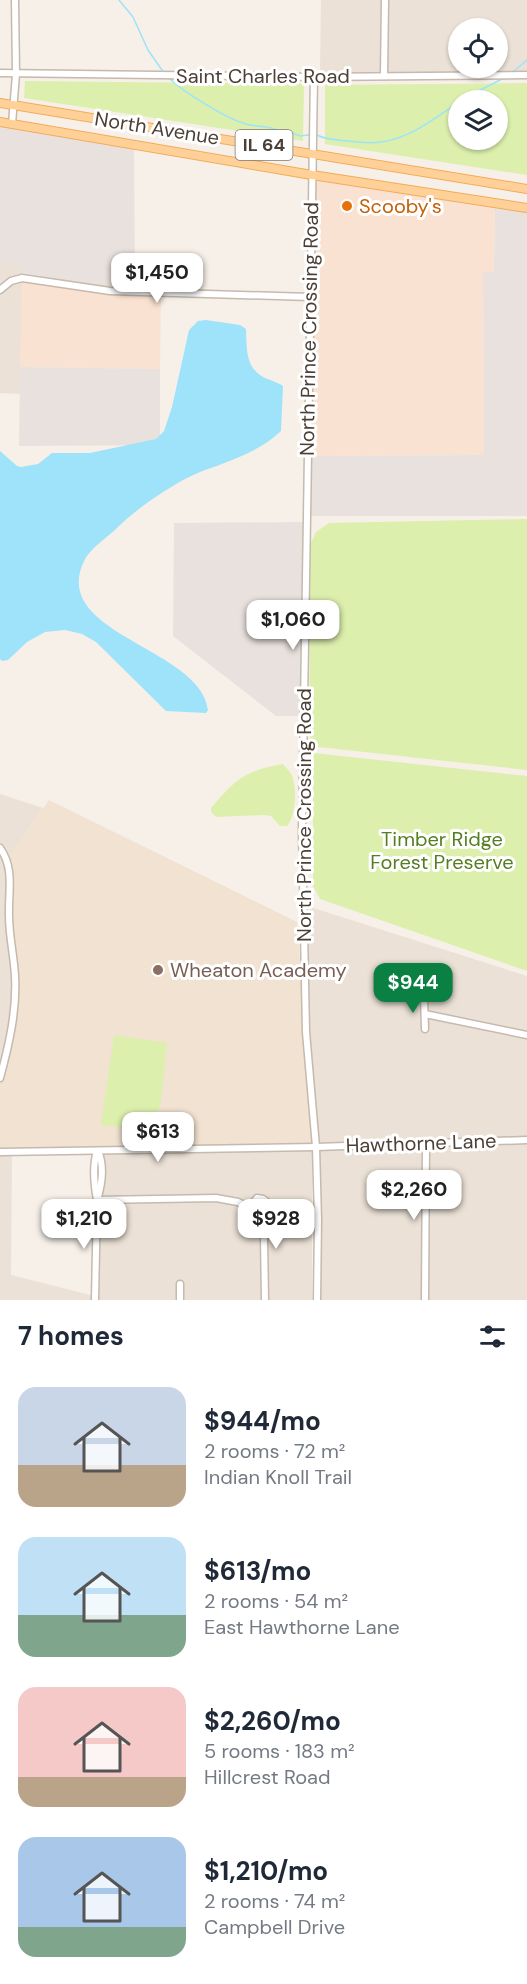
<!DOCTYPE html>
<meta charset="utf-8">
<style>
:root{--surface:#fff;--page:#f2f2f3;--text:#1f2937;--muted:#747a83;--accent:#0b8043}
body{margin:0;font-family:"DM Sans",sans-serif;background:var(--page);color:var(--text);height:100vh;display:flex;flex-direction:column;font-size:22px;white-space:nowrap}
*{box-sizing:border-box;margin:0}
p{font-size:20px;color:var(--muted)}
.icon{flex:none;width:33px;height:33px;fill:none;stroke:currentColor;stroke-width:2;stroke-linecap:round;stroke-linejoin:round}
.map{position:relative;height:1300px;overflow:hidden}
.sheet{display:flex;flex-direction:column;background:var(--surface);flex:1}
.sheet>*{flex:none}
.fabs{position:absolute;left:448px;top:18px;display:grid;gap:12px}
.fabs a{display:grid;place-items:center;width:60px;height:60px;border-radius:50%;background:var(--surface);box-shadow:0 2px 4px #0004;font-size:30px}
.price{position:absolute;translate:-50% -51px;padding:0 14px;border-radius:12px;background:#fff;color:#222;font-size:20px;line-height:39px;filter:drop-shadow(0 2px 3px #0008)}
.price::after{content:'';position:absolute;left:50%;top:36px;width:18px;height:14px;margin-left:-9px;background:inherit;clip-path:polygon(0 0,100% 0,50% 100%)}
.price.selected{background:var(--accent);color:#fff}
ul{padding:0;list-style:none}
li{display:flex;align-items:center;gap:18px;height:150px;padding:0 18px}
li span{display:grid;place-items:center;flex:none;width:168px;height:120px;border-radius:18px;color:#555}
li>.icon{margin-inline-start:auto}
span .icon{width:72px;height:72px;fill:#fffc;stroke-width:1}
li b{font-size:26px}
h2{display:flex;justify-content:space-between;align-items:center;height:72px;padding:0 18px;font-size:26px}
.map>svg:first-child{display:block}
.residential{fill:#ebe1d6;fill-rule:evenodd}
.commercial{fill:#fae2d2}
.industrial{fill:#e8e1dd}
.education{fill:#f1e2d1}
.green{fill:#dcefad;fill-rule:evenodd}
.water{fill:#9ee3f9}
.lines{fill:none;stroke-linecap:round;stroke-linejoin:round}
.stream{stroke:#9ee3f9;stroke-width:1.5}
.minor-casing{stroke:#c6b9ad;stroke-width:9}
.major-casing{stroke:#f2ab5a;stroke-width:10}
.minor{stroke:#fff;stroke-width:6}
.major{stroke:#ffd198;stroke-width:8}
.food-dot{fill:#e8710a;stroke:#fff;stroke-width:2}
.education-dot{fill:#8d6e63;stroke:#fff;stroke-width:2}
.labels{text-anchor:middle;stroke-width:6;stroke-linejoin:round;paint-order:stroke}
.shield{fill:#fff;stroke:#817972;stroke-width:1.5}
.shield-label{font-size:18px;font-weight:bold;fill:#4b3f36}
.street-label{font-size:20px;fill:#4b3f36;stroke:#fff}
.food-label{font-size:20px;fill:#c56008;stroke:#fff;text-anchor:start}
.park-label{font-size:20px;fill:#547e20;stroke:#fff}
.education-label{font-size:20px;fill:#785e54;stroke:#fff;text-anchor:start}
</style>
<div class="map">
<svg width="527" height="1300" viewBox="0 0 527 1300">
<rect width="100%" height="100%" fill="#f6f0e8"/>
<g class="residential">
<path d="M321 0H527V72L320 74ZM459 28H498V68H459Z"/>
<path d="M0 262 23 266 20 394 0 393Z"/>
<path d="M0 794 43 808 9 857 17 987 0 1084Z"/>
<path d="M307 906 527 976V1300H317Z"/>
<path d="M312 1150V1300H0V1155L12 1154 11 1275 94 1296 93 1154Z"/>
</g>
<g class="commercial">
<path d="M314 178 495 205 494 273 483 272 484 455 309 456Z"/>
<path d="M22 279 161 294 160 369 20 367Z"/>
</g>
<g class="industrial">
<path d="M0 124 134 148 135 288 105 287 23 273 22 266 0 262Z"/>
<path d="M495 205 527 210V516H308L309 456 484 455 483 272H494Z"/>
<path d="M20 367 160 369V445L19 446Z"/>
<path d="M303 522 302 716H276L173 636 174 523Z"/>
</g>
<path class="education" d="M49 800 297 922 313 1144 0 1150V1084L14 1021 12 881 9 856Z"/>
<g class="green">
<path d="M25 81 304 84 303 141 24 98Z"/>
<path d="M527 83V175L325 144V85ZM459 100H498V140H459Z"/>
<path d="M527 519V770L310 746 309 547 316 532 329 523Z"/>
<path d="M313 753 527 776V971L320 899 313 886Z"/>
<path d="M283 764C286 768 291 772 292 776 297 788 296 816 287 826H280L271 816 264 815 216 817 211 812V808C236 779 244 771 283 764Z"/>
<path d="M114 1035 167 1043 160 1108H158L154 1132 101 1125Z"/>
</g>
<path class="water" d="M206 320 240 325 246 329C247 347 245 364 260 375 267 380 276 381 283 386L281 431C262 450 230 461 205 470 178 480 138 507 118 527 107 538 93 546 85 559 46 634 201 647 208 710L206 713 166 711 96 642 82 634 65 630 45 632 27 642 8 660 2 661 0 659V451L17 466 21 467 38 464 52 453H90L156 439 164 431 172 407 189 330 198 321Z"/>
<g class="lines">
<g class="stream">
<path d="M119 0 133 17 148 50 164 73"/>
<path d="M513 72 527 60"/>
<path d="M170 79C185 93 227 119 246 124 263 128 269 124 286 135L290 132 300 136 309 135"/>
<path d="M461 100 504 78"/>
<path d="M317 135C326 140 338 140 348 141 359 142 371 144 381 142 411 138 435 118 459 102"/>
</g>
<defs>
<g id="minor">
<path d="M0 73 314 77 527 75"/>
<path d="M384 76 385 0"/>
<path d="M314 77 302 830 306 1032 316 1147 318 1220 317 1300"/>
<path d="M12 124 16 74 15 0"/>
<path d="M0 290 11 281 22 278 110 291 310 297"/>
<path d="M0 848C15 869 8 892 9 916 9 936 14 956 15 976 17 1010 9 1045 0 1078"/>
<path d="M424 998 425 1029"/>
<path d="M425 1014 527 1035"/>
<path d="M0 1152 316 1147 527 1140"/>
<path d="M97 1200 216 1198 238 1202 249 1208 253 1210 260 1221 264 1238 265 1300"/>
<path d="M97 1200C102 1184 105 1167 98 1151"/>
<path d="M249 1208 257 1198 263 1199 267 1202 265 1210 257 1217"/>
<path d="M180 1284V1300"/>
<path d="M95 1300 97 1200C94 1184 92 1167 97 1151"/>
<path d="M425 1300 426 1143"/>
</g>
<g id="major">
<path d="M0 103 527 189"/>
<path d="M0 122 312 175 527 208"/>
</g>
</defs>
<use href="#minor" class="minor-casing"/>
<use href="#major" class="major-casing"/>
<use href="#minor" class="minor"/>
<use href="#major" class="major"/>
</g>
<circle class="food-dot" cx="347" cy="206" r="6"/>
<circle class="education-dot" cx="158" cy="970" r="6"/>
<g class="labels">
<rect class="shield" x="235.5" y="130" width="57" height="30" rx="4.5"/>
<g class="shield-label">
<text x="264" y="151">IL 64</text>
</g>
<g class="street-label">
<text x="263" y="83">Saint Charles Road</text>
<text transform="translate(157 128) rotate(9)" y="7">North Avenue</text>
<text transform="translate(309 329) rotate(-89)" y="7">North Prince Crossing Road</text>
<text transform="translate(304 815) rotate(-90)" y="7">North Prince Crossing Road</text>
<text transform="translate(421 1143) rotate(-2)" y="7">Hawthorne Lane</text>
</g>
<g class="food-label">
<text x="359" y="213">Scooby's</text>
</g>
<g class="park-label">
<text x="442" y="846">Timber Ridge<tspan x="442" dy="23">Forest Preserve</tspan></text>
</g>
<g class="education-label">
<text x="170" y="977">Wheaton Academy</text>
</g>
</g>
</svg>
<div class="fabs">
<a><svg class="icon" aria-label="locate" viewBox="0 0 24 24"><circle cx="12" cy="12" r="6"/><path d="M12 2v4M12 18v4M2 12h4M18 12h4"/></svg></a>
<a><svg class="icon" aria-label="layers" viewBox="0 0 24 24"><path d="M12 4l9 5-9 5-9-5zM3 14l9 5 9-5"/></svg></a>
</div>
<b class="price" style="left:157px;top:304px">$1,450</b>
<b class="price" style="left:293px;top:651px">$1,060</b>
<b class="price selected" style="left:413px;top:1014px">$944</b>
<b class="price" style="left:158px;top:1163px">$613</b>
<b class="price" style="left:414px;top:1221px">$2,260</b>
<b class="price" style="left:84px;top:1250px">$1,210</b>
<b class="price" style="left:276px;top:1250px">$928</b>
</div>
<section class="sheet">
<h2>7 homes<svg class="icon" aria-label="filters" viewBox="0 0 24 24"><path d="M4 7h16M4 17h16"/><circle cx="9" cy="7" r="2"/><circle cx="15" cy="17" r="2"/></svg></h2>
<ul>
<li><span style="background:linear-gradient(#c9d6e8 65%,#b9a48a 0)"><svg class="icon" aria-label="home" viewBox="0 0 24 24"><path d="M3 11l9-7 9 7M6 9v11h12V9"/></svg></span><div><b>$944/mo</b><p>2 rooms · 72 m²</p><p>Indian Knoll Trail</p></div></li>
<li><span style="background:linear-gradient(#bfe0f5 65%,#7fa58c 0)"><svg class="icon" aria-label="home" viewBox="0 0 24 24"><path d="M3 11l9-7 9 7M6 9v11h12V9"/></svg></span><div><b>$613/mo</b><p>2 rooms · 54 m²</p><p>East Hawthorne Lane</p></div></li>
<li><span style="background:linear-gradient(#f6c9c9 75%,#b9a48a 0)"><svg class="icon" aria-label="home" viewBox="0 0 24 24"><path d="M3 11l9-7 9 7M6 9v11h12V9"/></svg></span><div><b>$2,260/mo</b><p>5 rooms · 183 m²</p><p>Hillcrest Road</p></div></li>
<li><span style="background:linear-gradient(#a9c7e8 75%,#7fa58c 0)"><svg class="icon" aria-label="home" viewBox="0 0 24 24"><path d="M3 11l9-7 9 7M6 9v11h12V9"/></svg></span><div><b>$1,210/mo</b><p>2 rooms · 74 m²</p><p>Campbell Drive</p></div></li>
</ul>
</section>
